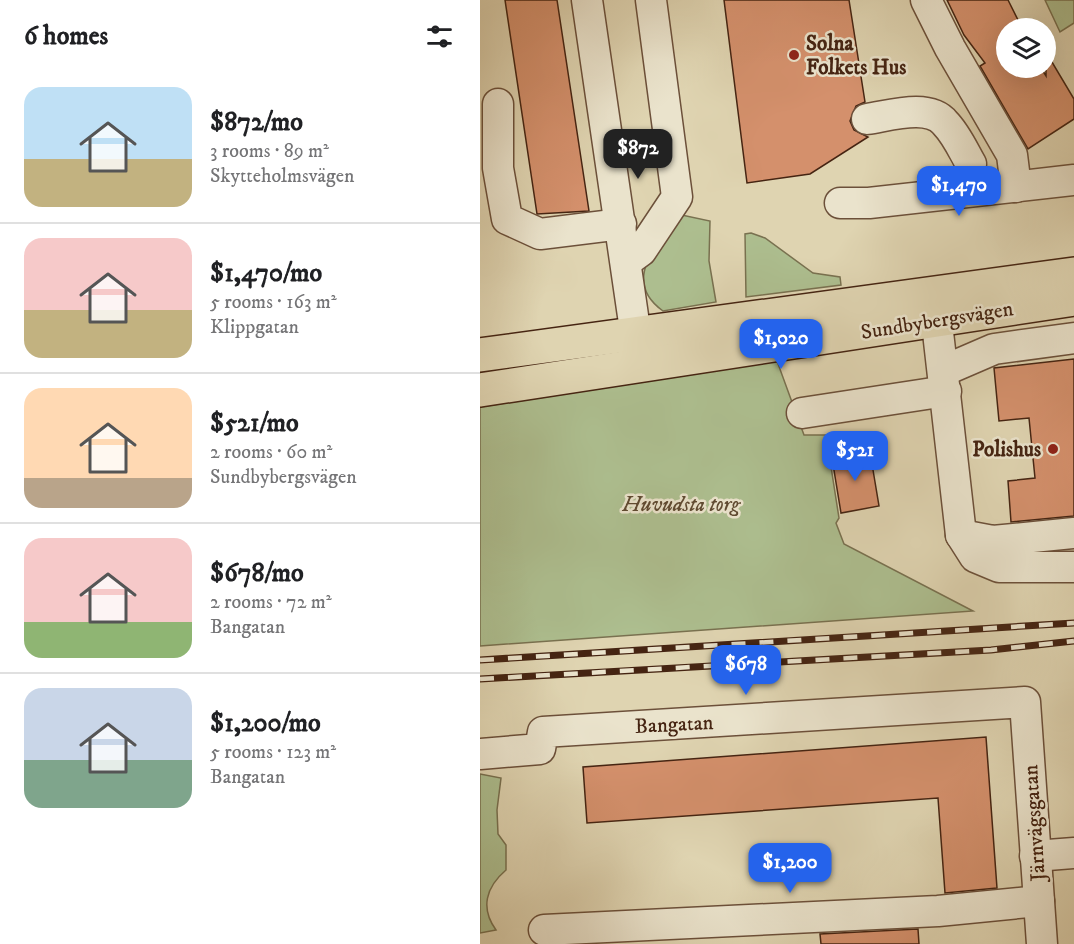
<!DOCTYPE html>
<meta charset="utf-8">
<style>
:root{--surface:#fff;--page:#f6f6f6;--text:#202124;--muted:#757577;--line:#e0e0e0;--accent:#2563eb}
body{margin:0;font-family:"IM FELL DW Pica",serif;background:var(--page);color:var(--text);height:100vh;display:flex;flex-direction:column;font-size:22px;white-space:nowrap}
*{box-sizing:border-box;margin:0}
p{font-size:20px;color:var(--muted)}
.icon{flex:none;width:33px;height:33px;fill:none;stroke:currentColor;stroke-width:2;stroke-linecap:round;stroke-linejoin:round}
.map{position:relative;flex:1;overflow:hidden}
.panel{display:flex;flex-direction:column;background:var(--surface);width:480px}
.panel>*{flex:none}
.controls{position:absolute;left:516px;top:18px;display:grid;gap:12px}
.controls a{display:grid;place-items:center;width:60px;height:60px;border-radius:50%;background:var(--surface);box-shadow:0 6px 24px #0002;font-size:30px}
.price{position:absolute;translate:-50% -51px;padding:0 14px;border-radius:12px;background:var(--accent);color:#fff;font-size:20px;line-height:39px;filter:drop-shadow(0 2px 3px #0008)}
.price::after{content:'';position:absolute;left:50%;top:36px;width:18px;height:14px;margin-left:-9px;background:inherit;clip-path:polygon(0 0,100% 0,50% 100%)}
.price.on{background:#222;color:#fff}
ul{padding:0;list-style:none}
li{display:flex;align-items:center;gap:18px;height:150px;padding:0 24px}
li+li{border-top:2px solid var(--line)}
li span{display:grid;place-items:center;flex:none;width:168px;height:120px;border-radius:18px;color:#555}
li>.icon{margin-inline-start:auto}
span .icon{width:72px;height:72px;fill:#fffc;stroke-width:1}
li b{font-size:26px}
h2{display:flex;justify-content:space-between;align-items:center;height:72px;padding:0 24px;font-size:26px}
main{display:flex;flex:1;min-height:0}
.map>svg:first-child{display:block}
.green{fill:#adbe8f;stroke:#797150;stroke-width:1.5}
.building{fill:#d4906c;stroke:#452412;stroke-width:1.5}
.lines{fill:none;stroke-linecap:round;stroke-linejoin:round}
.minor-casing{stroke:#6c503a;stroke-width:33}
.major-casing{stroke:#452412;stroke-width:36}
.minor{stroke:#eae3cc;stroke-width:30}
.major{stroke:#dfd4b1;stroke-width:33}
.rail-casing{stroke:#452412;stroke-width:7}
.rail{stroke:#eae3cc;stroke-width:4.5;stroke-dasharray:14;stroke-linecap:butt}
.poi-dot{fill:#8f2418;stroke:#eae3cc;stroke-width:2}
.labels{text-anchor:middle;stroke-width:5;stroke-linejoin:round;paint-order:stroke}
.poi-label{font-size:21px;font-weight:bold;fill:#452412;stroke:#eae3cc;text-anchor:start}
.street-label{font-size:21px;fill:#452412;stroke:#eae3cc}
.park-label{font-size:21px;font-style:italic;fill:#5f4a31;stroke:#eae3cc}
</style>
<main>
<section class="panel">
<h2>6 homes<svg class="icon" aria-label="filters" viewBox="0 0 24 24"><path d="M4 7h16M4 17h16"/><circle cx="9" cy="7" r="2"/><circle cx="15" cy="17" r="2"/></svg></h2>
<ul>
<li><span style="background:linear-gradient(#bfe0f5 60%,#c2b280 0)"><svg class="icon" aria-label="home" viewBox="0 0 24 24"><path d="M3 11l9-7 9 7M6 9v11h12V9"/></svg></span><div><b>$872/mo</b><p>3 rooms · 89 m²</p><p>Skytteholmsvägen</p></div></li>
<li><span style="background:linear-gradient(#f6c9c9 60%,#c2b280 0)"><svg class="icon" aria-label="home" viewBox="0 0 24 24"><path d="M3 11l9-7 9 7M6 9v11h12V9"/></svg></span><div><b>$1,470/mo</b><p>5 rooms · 163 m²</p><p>Klippgatan</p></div></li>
<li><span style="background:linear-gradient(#ffd9b3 75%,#b9a48a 0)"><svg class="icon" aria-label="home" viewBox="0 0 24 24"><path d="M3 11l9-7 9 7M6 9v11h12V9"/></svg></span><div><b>$521/mo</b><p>2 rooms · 60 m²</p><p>Sundbybergsvägen</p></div></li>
<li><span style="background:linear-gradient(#f6c9c9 70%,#8fb573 0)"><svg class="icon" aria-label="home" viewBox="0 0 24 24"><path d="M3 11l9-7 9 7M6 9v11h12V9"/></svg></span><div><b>$678/mo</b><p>2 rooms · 72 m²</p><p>Bangatan</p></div></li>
<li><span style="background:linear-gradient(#c9d6e8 60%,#7fa58c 0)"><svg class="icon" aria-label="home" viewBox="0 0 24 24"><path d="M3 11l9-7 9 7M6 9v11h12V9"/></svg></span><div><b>$1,200/mo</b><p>5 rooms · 123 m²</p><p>Bangatan</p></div></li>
</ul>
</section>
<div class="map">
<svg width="594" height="944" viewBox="0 0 594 944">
<rect width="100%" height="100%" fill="#dfd4b1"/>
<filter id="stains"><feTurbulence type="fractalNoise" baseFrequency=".00333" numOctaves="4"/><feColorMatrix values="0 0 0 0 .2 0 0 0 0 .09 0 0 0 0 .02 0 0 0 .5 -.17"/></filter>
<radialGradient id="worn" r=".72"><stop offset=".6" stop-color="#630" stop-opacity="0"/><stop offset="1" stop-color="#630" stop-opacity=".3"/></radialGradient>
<g class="green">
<path d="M565 0H594V23L580 32Z"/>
<path d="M197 214 230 221 229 261 236 302 183 311C141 281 177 246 197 214Z"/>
<path d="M271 233 285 238 333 273 360 277 361 285 266 297 265 234Z"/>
<path d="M297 361 324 435H346L359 518 356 523 364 544 493 611 0 646V407Z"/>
<path d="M0 774 21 778 17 810 18 834 26 845V870C6 887 0 908 16 930L0 933Z"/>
</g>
<g class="building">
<path d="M25 0H77L109 211 57 214Z"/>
<path d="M244 0H369L385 102 376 106 370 121 374 130 388 137 330 174 267 183Z"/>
<path d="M467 0H528L542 28H526V68H561L566 76V52L594 99V119L548 149 500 66 505 63 484 35Z"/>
<path d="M594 359V516L531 522 528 481 555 478 549 418 519 421 514 368Z"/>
<path d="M390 452 399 506 361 513 352 458Z"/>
<path d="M506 737 517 888 465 893 458 798 107 823 103 767Z"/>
<path d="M438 929 439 944H341L340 934Z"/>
</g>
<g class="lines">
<defs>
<g id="minor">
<path d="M107 0 159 357"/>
<path d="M446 0 470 48 532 155 536 187"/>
<path d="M18 104V168L27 219 60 234 141 224"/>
<path d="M387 119C409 116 449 103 465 123 476 134 483 150 491 164"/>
<path d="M360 203H389L594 180"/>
<path d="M146 262 161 251 197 197 171 0"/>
<path d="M454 297 481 535 495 557 519 567H594"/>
<path d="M463 371 514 349 594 338"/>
<path d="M322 413 466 391"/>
<path d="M481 535 513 541 594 533"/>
<path d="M0 754 60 749 63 732 545 702 562 944"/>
<path d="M555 856 594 853"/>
<path d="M64 930 458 911 559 901"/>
</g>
<g id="major">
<path d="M0 355 594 274"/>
<path d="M0 390 594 299"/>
</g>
</defs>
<use href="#minor" class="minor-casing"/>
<use href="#major" class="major-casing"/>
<use href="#minor" class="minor"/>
<use href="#major" class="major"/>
<defs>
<g id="rail">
<path d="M0 660 594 623"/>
<path d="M0 679 511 650 594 641"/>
</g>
</defs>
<use href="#rail" class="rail-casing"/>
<use href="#rail" class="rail"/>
</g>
<g class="poi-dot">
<circle cx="314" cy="55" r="6"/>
<circle cx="573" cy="449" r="6"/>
</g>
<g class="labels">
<g class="poi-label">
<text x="326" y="50">Solna<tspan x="326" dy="24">Folkets Hus</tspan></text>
<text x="561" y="456" text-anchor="end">Polishus</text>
</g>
<g class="street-label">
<text transform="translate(457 320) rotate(-9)" y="7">Sundbybergsvägen</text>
<text transform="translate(194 724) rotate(-3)" y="7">Bangatan</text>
<text transform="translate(554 823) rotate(-94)" y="7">Järnvägsgatan</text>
</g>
<g class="park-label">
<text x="201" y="511">Huvudsta torg</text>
</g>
</g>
<rect width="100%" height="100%" filter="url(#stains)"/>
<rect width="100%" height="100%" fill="url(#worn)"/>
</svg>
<div class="controls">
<a><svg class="icon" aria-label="layers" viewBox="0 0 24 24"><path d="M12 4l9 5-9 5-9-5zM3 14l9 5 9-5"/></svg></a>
</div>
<b class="price on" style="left:158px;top:180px">$872</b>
<b class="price" style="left:479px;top:217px">$1,470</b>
<b class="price" style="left:301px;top:370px">$1,020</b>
<b class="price" style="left:375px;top:482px">$521</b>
<b class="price" style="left:266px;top:696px">$678</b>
<b class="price" style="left:310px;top:894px">$1,200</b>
</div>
</main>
